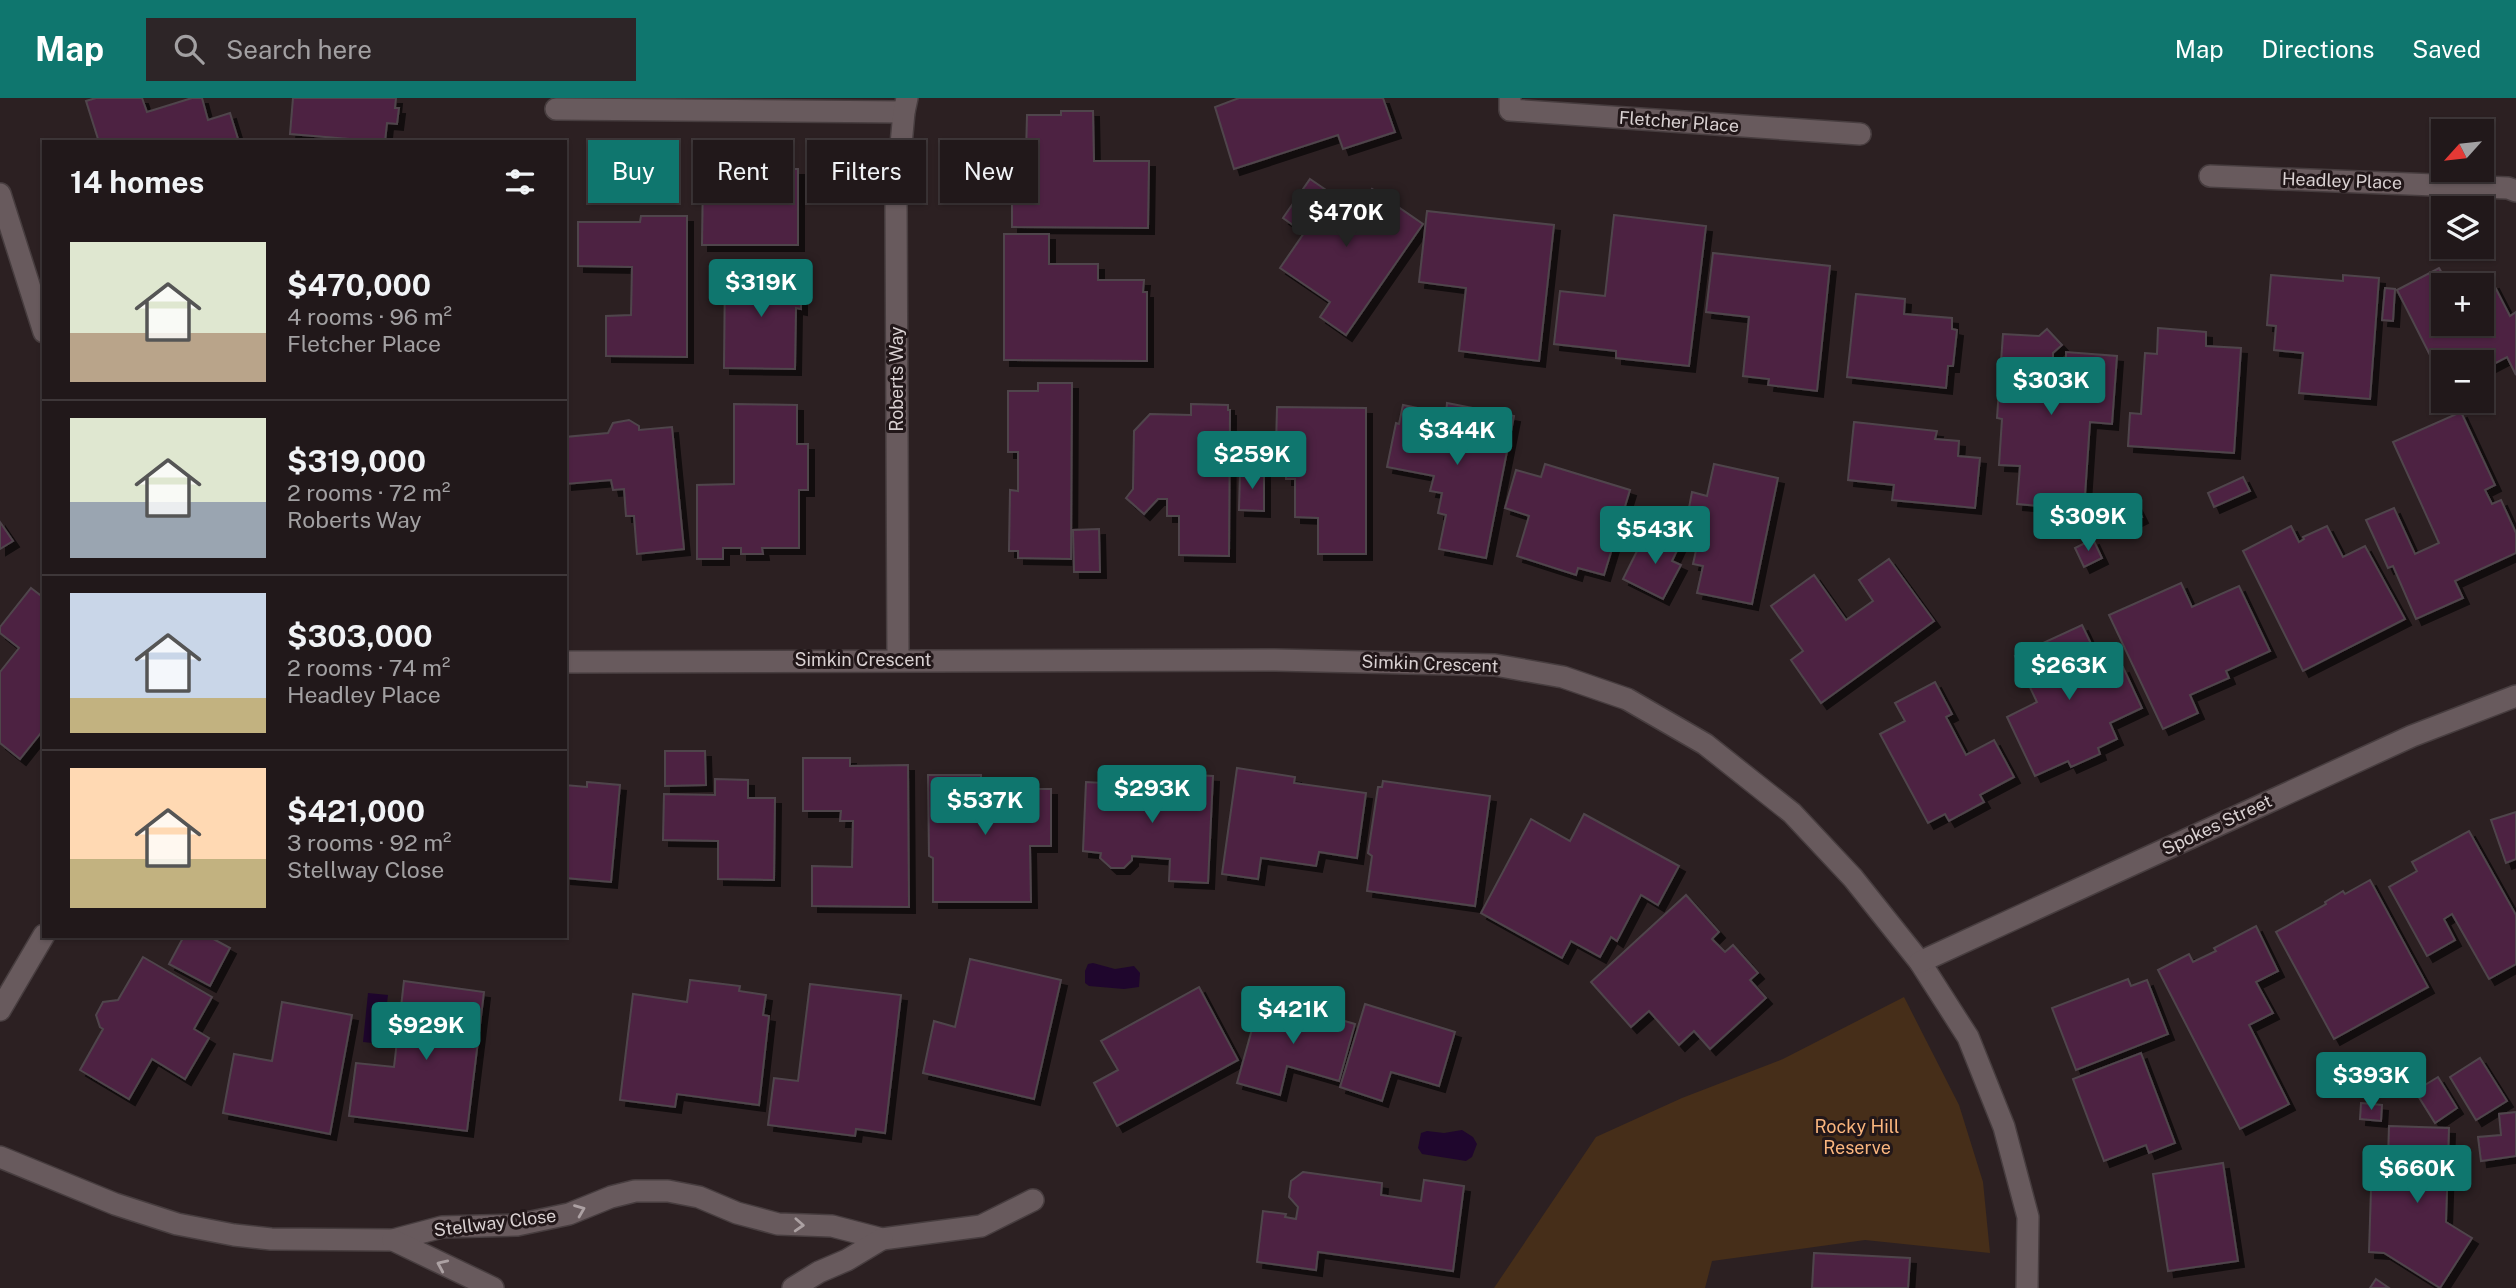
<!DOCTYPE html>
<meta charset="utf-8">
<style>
:root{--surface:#21181a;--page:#2d2527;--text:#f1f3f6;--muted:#a2a0a2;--line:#3e3739;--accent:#0f766e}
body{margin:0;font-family:"Public Sans",sans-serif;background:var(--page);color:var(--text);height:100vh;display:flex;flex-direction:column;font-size:26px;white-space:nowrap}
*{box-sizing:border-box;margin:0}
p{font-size:23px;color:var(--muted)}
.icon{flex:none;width:38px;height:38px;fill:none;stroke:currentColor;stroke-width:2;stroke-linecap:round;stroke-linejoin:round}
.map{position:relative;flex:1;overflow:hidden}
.panel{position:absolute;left:42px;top:42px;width:525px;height:798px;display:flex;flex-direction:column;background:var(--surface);border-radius:0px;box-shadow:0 2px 5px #0004,0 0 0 2px var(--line)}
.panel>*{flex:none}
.hud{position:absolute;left:588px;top:42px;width:665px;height:63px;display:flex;gap:14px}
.needle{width:46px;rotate:243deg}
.fabs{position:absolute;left:2431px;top:21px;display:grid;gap:14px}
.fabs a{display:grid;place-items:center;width:63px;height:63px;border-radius:0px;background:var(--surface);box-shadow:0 2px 5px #0004,0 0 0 2px var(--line);font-size:35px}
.price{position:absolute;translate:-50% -60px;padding:0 16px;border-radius:7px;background:var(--accent);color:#fff;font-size:23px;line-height:46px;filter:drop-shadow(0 2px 4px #0008)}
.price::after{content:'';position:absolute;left:50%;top:42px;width:21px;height:16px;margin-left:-10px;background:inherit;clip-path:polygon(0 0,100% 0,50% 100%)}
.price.on{background:#222;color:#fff}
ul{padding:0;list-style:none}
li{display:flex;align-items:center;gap:21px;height:175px;padding:0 28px}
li+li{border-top:2px solid var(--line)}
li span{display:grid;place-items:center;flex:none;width:196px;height:140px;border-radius:0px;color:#555}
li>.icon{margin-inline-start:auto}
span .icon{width:84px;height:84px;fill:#fffc;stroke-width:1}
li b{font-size:30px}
h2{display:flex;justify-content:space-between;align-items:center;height:84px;padding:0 28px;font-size:30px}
.pill{padding:0 24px;border-radius:0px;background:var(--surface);box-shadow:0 2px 5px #0004,0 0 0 2px var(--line);font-size:24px;line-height:63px}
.pill.on{background:var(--accent);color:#fff}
header{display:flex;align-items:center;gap:42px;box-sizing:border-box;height:98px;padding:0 35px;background:var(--accent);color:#fff}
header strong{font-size:33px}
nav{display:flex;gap:38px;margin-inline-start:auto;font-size:24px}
.search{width:490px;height:63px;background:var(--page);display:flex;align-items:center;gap:18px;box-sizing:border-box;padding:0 24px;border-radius:0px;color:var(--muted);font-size:26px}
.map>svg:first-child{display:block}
.green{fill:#462e19}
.water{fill:#1f062d}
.building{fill:#4d2342;stroke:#50454c;stroke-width:2;filter:url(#shadow)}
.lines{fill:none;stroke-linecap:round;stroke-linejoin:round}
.minor-casing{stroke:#473d3f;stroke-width:24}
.minor{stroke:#685a5d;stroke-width:21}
.oneway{stroke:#aca1a3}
.labels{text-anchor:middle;stroke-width:6;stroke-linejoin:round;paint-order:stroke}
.street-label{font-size:18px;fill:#d9d1d2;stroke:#221719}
.park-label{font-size:18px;fill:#fbb67e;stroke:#221719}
</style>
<header>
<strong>Map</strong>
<div class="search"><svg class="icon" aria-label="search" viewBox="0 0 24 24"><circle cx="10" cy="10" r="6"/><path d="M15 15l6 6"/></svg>Search here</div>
<nav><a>Map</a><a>Directions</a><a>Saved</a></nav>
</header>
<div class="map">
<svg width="2516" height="1190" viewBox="0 0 2516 1190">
<defs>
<filter id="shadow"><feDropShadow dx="6" dy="6" stdDeviation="0" flood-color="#0009"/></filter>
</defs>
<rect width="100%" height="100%" fill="#2c2022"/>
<path class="green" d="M1904 899 1959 1007 1983 1084 1990 1155 1865 1142 1712 1163 1705 1190H1494L1596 1039 1682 1000 1783 961Z"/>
<g class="water">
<path d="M1093 865 1115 871 1134 868 1140 875 1139 889 1124 891 1089 888 1085 885V873L1088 866Z"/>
<path d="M368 895 388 897 382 946 363 944Z"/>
<path d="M1462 1032 1473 1039 1477 1046 1472 1059 1466 1063 1422 1056 1418 1050 1421 1035 1427 1033 1444 1035Z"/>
</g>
<g class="building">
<path d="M96 0H142L147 14 192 0H202L208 22 230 15 239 44H99L86 3Z"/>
<path d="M293 0H396L395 10H399L397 26 387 25 385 44 290 36Z"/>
<path d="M1383 0 1395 34 1343 51 1338 37 1234 71 1215 9 1239 0Z"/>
<path d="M1061 13H1093L1094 63H1149L1148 130 1012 129V83L1016 84V58H1026L1027 17H1061Z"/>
<path d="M762 71H798V147H702L703 75 762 76Z"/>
<path d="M1310 81 1357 113 1372 91 1423 126 1346 237 1320 219 1330 204 1280 170 1304 135 1283 120Z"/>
<path d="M1427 113 1554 127 1539 263 1459 253 1466 190 1419 184Z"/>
<path d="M1614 117 1706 128 1689 268 1616 260V253L1554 246 1560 193 1605 198Z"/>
<path d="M641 118H687V259L606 258V218L631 217 632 169 578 168V124H640Z"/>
<path d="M1004 136H1049V166H1098V182H1144L1143 194H1147V263L1004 262Z"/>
<path d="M1713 155 1830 168 1817 293 1768 287 1769 281 1743 278 1749 219 1706 214Z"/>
<path d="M2439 170 2449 187H2443V226H2482V190L2493 185 2510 218 2516 214V277L2507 259 2482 272V264H2443V274L2435 259 2432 261 2397 192Z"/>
<path d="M725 173 801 174V211L796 210 795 271 724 270Z"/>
<path d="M2271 177 2343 183V177L2379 180 2370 301 2299 295 2303 255 2274 252 2276 228 2267 227Z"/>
<path d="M2385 190 2395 191 2393 223 2382 222Z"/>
<path d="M1856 196 1905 201 1904 216 1952 220V231L1957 232 1953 268H1948L1946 290 1847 279Z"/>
<path d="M2158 230 2206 234V248L2241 250 2234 355 2128 348 2130 315 2141 316 2145 255 2157 256Z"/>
<path d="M2047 231 2062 247 2053 255V261H2066V254L2117 258 2112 326 2090 324 2084 412 2017 406 2020 368 1999 367 2002 321 1997 320 2003 236 2039 238Z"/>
<path d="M1038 285H1072L1071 461 1018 460V453H1009L1010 392 1018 393V354H1008V293H1038Z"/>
<path d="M1447 305 1514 318 1486 460 1439 451 1446 417 1438 415 1442 395 1430 393 1434 378 1387 369 1396 325 1399 326 1403 307 1446 316Z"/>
<path d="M734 306 797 307V346H808V392H799V450H762L763 456H741V450H723V461H697V387L734 386Z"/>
<path d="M1191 306 1228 307V312H1230L1229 458 1179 457V418H1167V401H1158L1144 416 1126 400 1133 391 1134 333 1150 316 1191 317Z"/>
<path d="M1277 309 1366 310V456H1318V420L1295 419V381H1286V350H1276Z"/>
<path d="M2461 314 2495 387 2485 392 2492 406 2501 402 2516 435V455L2455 483 2463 500 2416 521 2393 468 2388 470 2366 422 2394 410 2415 456 2439 445 2393 344Z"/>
<path d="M629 322 639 328V332L672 329 684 451 637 456 634 418H626L624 391 613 392 611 382 566 386 565 339 608 335 613 325Z"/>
<path d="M1854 324 1937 333 1935 341 1959 343 1958 358 1980 360 1975 410 1892 402 1894 387 1848 382Z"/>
<path d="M1545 366 1630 392 1604 477 1578 470 1576 477 1517 458 1529 418 1505 410 1516 372 1541 379Z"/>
<path d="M1714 366 1778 380 1752 506 1697 495 1703 468 1693 466 1699 439 1684 436 1692 394 1707 398Z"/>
<path d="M1240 374H1264V413L1239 412Z"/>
<path d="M2243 379 2250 393 2214 409 2208 395Z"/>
<path d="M2133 401 2142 419 2122 429 2113 411Z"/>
<path d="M0 424 13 443 0 451Z"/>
<path d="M2291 428 2299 444 2304 441 2303 439 2327 428 2343 459 2365 448 2405 521 2303 573 2243 453Z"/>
<path d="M1099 431 1100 474H1074L1073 432Z"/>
<path d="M1659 432 1681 444 1672 463 1681 467 1663 501 1623 481 1640 447 1649 451Z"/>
<path d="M2093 441 2102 460 2084 469 2075 450Z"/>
<path d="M1889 461 1934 523 1821 605 1791 562 1803 553 1771 508 1814 477 1846 522 1873 503 1859 482Z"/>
<path d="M2181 485 2192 509 2239 488 2270 553 2226 573 2229 580 2190 597 2198 615 2163 631 2109 517Z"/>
<path d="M31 490 44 500V631L20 661 0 645V574L19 550 0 535V529Z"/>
<path d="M2082 527 2106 577 2123 569 2142 610 2110 625 2117 641 2098 650 2100 656 2071 669 2068 663 2035 678 2007 619 2037 604 2015 558Z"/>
<path d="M1935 584 1952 616 1946 619 1966 657 1994 642 2014 679 1980 697 1984 704 1949 723 1945 716 1928 725 1880 636 1905 623 1895 605Z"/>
<path d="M665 653H705L706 687 665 688Z"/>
<path d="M803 660H850V668L908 667 909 809 812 808V768L852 769 853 723H840L841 713H803Z"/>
<path d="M1237 670 1295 679 1294 685 1366 695 1357 760 1319 754 1316 768 1261 760 1258 781 1222 776Z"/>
<path d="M1177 676 1213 678 1208 785 1169 783 1170 761 1132 758V762L1124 770H1111L1100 760 1101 755 1083 753 1086 684 1176 689Z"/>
<path d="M928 677H981V682L1025 681 1024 691H1051V748H1030L1031 804H933V760L929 758Z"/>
<path d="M715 681 748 682V700H775L774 782 718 781V743L663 742 664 696 715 697Z"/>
<path d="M1383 683 1490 698 1475 808 1367 793 1372 758 1368 755 1378 689H1382Z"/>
<path d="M587 684 620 687 611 784 565 780V687L587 689Z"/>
<path d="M2516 714V761L2506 765 2491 722Z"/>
<path d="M1584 716 1679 768 1658 807 1641 797 1617 843 1611 839 1600 859 1571 843 1562 860 1481 815 1531 721 1570 743Z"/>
<path d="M2469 733 2516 817V866L2489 881 2452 816 2444 821 2455 842 2427 858 2389 789 2417 773 2412 764Z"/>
<path d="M2370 782 2428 889 2334 941 2276 834 2326 806 2325 804 2343 793 2345 796Z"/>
<path d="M1686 797 1719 834 1712 841 1725 854 1733 847 1758 875 1750 882 1766 900 1710 951 1694 933 1679 947 1649 913 1631 929 1591 884Z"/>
<path d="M2256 828 2278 873 2256 884 2273 915 2249 927 2289 1006 2240 1031 2158 872 2189 856 2193 864 2216 853 2214 850Z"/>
<path d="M184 838H208L230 850 210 888 169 866Z"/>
<path d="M143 859 212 899 194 931 209 940 185 981 152 961 129 1001 80 972 103 931 100 929 96 917 103 904 118 902Z"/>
<path d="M970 861 1061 882 1034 1001 923 975 934 923 955 929Z"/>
<path d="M2128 881 2131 888 2147 882 2168 936 2076 972 2052 910Z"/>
<path d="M690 882 740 888 739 893 766 897 763 917 769 918 759 1007 677 996 675 1009 620 1002 633 896 687 904Z"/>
<path d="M404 883 484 894 467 1033 349 1018 356 965 394 969Z"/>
<path d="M810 886 901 897 885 1035 856 1031 855 1038 768 1027 774 980 798 983Z"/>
<path d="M1199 889 1238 962 1117 1028 1094 985 1118 972 1101 943Z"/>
<path d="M1261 899 1355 926 1339 983 1287 968 1280 997 1237 985Z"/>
<path d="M282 904 352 917 330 1036 223 1015 234 956 272 963Z"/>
<path d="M1365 906 1455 934 1439 988 1391 974 1382 1003 1340 989Z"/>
<path d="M2141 955 2175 1045 2149 1055 2146 1047 2104 1063 2073 981Z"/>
<path d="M2360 957 2376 987 2361 994 2346 965Z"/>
<path d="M2480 960 2507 1003 2476 1022 2450 979Z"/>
<path d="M2438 979 2457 1010 2435 1025 2415 993Z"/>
<path d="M2361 1005 2382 1007 2381 1023 2360 1021Z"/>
<path d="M2516 1014V1058L2481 1063 2478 1039 2501 1037 2499 1016Z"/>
<path d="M2389 1028 2449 1030 2446 1124 2472 1140 2440 1190 2384 1155 2369 1154 2371 1092H2387Z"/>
<path d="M2223 1065 2238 1163 2168 1173 2153 1076Z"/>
<path d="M1303 1074 1382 1085 1381 1097 1421 1103 1424 1082 1464 1088 1453 1173 1318 1154 1316 1172 1257 1164 1263 1113 1286 1116 1285 1119 1296 1121 1298 1109 1289 1099 1291 1083Z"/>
<path d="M1814 1155 1910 1160 1908 1190H1812Z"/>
<path d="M2376 1181 2389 1190H2370Z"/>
</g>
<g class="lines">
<defs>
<g id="minor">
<path d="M1510 0V12L1860 36"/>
<path d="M556 11 904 14"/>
<path d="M2210 78 2508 90 2516 93"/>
<path d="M0 96 44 234"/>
<path d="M898 562 896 101 904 14 907 0"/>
<path d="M565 564 1275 562 1495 567 1563 579 1627 601 1705 646 1792 715 1853 780 1920 864 1968 939 2004 1029 2028 1119 2027 1190"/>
<path d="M1920 864 2412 638 2516 598"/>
<path d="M0 912 44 837"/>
<path d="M0 1059 115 1106 177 1126 234 1137 271 1141 393 1142 442 1129 517 1127 569 1116 611 1099 635 1093H668L699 1099 737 1115 778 1126 832 1128 882 1141 981 1128 1033 1102"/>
<path d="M393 1142 493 1190"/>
<path d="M793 1190 819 1174 847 1162 882 1141"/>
</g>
</defs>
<use href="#minor" class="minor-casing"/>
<use href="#minor" class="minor"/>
</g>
<defs><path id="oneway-chevron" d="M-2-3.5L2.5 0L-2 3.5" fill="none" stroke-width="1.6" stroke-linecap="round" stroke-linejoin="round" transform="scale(1.75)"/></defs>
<g class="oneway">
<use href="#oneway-chevron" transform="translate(580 1112) rotate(-22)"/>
<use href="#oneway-chevron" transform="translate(799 1127) rotate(3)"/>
<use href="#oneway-chevron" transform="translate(442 1167) rotate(-156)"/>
</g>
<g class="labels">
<g class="street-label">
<text transform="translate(1679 24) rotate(4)" y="6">Fletcher Place</text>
<text transform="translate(2342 83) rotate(2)" y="6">Headley Place</text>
<text transform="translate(897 281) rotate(-90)" y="6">Roberts Way</text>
<text x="863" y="568">Simkin Crescent</text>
<text transform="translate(1430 566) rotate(2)" y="6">Simkin Crescent</text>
<text transform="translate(2217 727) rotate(-25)" y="6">Spokes Street</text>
<text transform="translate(495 1125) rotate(-7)" y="6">Stellway Close</text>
</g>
<g class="park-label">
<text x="1857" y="1035">Rocky Hill<tspan x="1857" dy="21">Reserve</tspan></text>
</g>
</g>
</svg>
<div class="fabs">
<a><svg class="needle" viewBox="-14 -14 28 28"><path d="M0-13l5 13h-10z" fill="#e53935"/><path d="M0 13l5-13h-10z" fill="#a2a0a2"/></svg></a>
<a><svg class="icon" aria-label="layers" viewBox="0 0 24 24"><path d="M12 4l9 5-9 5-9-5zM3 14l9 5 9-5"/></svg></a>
<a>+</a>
<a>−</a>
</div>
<b class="price on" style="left:1346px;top:151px">$470K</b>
<b class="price" style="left:761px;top:221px">$319K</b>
<b class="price" style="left:2051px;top:319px">$303K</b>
<b class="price" style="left:1457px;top:369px">$344K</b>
<b class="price" style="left:1252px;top:393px">$259K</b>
<b class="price" style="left:2088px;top:455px">$309K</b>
<b class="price" style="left:1655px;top:468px">$543K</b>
<b class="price" style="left:2069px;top:604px">$263K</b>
<b class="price" style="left:1152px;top:727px">$293K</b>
<b class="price" style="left:985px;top:739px">$537K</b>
<b class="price" style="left:1293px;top:948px">$421K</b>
<b class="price" style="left:426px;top:964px">$929K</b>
<b class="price" style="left:2371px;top:1014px">$393K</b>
<b class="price" style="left:2417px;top:1107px">$660K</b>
<div class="hud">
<a class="pill on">Buy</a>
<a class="pill">Rent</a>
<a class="pill">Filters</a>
<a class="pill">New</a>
</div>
<section class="panel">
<h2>14 homes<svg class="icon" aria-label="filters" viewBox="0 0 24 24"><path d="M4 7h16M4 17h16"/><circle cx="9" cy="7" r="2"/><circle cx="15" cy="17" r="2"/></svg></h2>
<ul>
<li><span style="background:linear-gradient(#dfe7d0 65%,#b9a48a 0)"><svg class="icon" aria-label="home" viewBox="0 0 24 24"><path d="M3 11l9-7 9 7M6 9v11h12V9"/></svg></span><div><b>$470,000</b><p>4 rooms · 96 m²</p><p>Fletcher Place</p></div></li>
<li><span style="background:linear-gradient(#dfe7d0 60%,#9aa5b1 0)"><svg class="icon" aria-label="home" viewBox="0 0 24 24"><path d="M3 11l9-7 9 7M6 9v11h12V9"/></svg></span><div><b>$319,000</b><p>2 rooms · 72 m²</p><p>Roberts Way</p></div></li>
<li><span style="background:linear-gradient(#c9d6e8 75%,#c2b280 0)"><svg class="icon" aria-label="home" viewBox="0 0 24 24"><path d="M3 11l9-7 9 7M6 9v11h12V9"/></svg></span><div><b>$303,000</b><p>2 rooms · 74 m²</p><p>Headley Place</p></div></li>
<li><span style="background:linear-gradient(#ffd9b3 65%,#c2b280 0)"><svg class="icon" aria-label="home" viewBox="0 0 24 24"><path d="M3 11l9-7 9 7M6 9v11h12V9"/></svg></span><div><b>$421,000</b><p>3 rooms · 92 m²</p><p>Stellway Close</p></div></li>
</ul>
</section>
</div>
